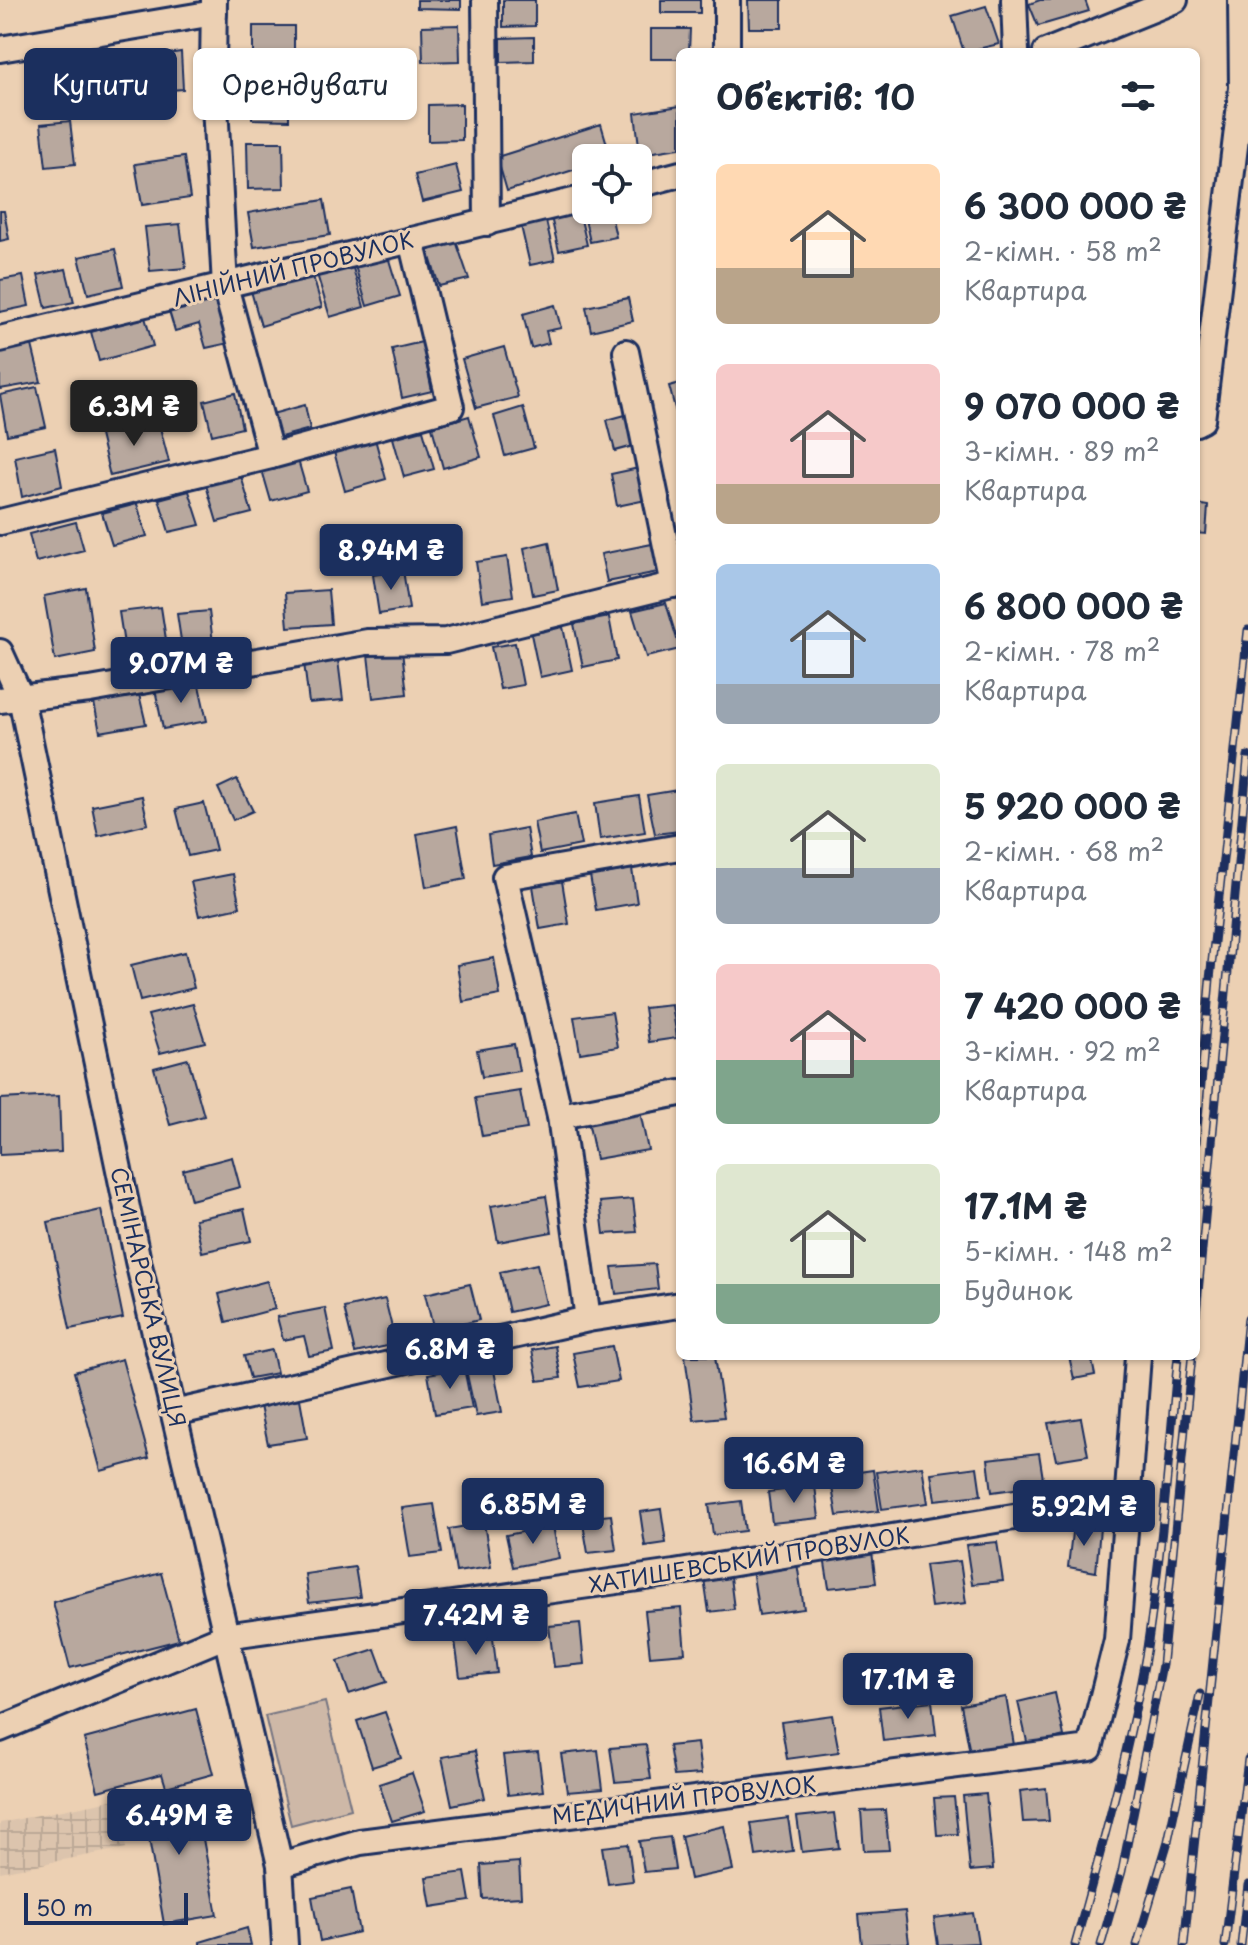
<!DOCTYPE html>
<html lang="uk">
<meta charset="utf-8">
<style>
:root{--surface:#fff;--page:#f6f6f7;--text:#1f2937;--muted:#747a83;--accent:#1b2f5e}
body{margin:0;font-family:"Playpen Sans",sans-serif;background:var(--page);color:var(--text);height:100vh;display:flex;flex-direction:column;font-size:30px;white-space:nowrap}
*{box-sizing:border-box;margin:0}
p{font-size:26px;color:var(--muted)}
.icon{flex:none;width:44px;height:44px;fill:none;stroke:currentColor;stroke-width:2;stroke-linecap:round;stroke-linejoin:round}
.map{position:relative;flex:1;overflow:hidden}
.side{position:absolute;left:676px;top:48px;width:524px;height:1312px;display:flex;flex-direction:column;background:var(--surface);border-radius:12px;box-shadow:0 2px 6px #0004}
.side>*{flex:none}
.guide{position:absolute;left:24px;top:48px;width:532px;height:72px;display:flex;gap:16px}
.fabs{position:absolute;left:572px;top:144px;display:grid;gap:16px}
.fabs a{display:grid;place-items:center;width:80px;height:80px;border-radius:12px;background:var(--surface);box-shadow:0 2px 6px #0004;font-size:40px}
.scale{position:absolute;left:24px;bottom:20px;width:164px;box-sizing:border-box;padding-left:8px;border:4px solid #1b2f5e;border-top:0;font-size:22px;line-height:28px;white-space:nowrap;color:#1b2f5e;-webkit-text-stroke:6px #ecd0b3;paint-order:stroke}
.price{position:absolute;translate:-50% -68px;padding:0 18px;border-radius:8px;background:var(--accent);color:#fff;font-size:26px;line-height:52px;filter:drop-shadow(0 2px 4px #0008)}
.price::after{content:'';position:absolute;left:50%;top:48px;width:24px;height:18px;margin-left:-12px;background:inherit;clip-path:polygon(0 0,100% 0,50% 100%)}
.price.selected{background:#222;color:#fff}
ul{padding:0;list-style:none}
li{display:flex;align-items:center;gap:24px;height:200px;padding:0 40px}
li span{display:grid;place-items:center;flex:none;width:224px;height:160px;border-radius:12px;color:#555}
li>.icon{margin-inline-start:auto}
span .icon{width:96px;height:96px;fill:#fffc;stroke-width:1}
li b{font-size:34px}
h2{display:flex;justify-content:space-between;align-items:center;height:96px;padding:0 40px;font-size:34px}
.chip{padding:0 28px;border-radius:12px;background:var(--surface);box-shadow:0 2px 6px #0004;font-size:28px;line-height:72px}
.chip.selected{background:var(--accent);color:#fff}
.map>svg:first-child{display:block}
.industrial{fill:url(#industrial-grid)}
.pitch{fill:#ceb8a7;stroke:#747482;stroke-width:2}
.building{fill:#b8a89e;stroke:#1b2f5e;stroke-width:2}
.lines{fill:none;stroke-linecap:round;stroke-linejoin:round}
.minor-casing{stroke:#1b2f5e;stroke-width:30}
.minor{stroke:#ecd0b3;stroke-width:24}
.rail-casing{stroke:#1b2f5e;stroke-width:9}
.rail{stroke:#ecd0b3;stroke-width:6;stroke-dasharray:18;stroke-linecap:butt}
.labels{text-anchor:middle;stroke-width:6;stroke-linejoin:round;paint-order:stroke}
.street-label{font-size:22px;fill:#1b2f5e;stroke:#ecd0b3}
</style>
<div class="map">
<svg width="1248" height="1945" viewBox="0 0 1248 1945">
<defs>
<pattern id="industrial-grid" width="8" height="8" patternUnits="userSpaceOnUse" patternTransform="scale(2)"><rect width="8" height="8" fill="#dcc4ad"/><path d="M0 4h8M4 0v8" fill="none" stroke="#bca997"/></pattern>
</defs>
<rect width="100%" height="100%" fill="#ecd0b3"/>
<filter id="ink" filterUnits="userSpaceOnUse"><feTurbulence type="fractalNoise" baseFrequency=".0125" numOctaves="2"/><feDisplacementMap in="SourceGraphic" scale="16" xChannelSelector="R" yChannelSelector="G"/><feConvolveMatrix kernelMatrix="1 2 1 2 8 2 1 2 1" color-interpolation-filters="sRGB"/></filter>
<g filter="url(#ink)">
<path class="industrial" d="M116 1799 126 1848 0 1872V1823Z"/>
<path class="pitch" d="M325 1702 351 1809 291 1825 265 1716Z"/>
<g class="building">
<path d="M417 0H461V9L417 8Z"/>
<path d="M503 0H535V26L503 27Z"/>
<rect x="661" y="0" width="39" height="13"/>
<path d="M748 0H782V28H749Z"/>
<path d="M1040 0H1085L1089 11 1038 26 1029 4Z"/>
<path d="M986 6 999 44 964 52 952 16Z"/>
<path d="M459 25 460 61 423 62 422 26Z"/>
<rect x="253" y="26" width="41" height="29"/>
<path d="M651 29H690L689 52H680V59H651Z"/>
<path d="M534 37V61L501 62V38Z"/>
<path d="M181 52 183 89 156 91 154 56Z"/>
<path d="M108 58 114 96 74 103 68 66Z"/>
<path d="M252 86 289 87V120L252 119Z"/>
<path d="M462 104V140L428 141V105Z"/>
<path d="M680 106V148L640 154 635 113Z"/>
<path d="M70 121 75 164 46 167 41 124Z"/>
<path d="M601 124 611 158H586V166L507 191 497 157Z"/>
<path d="M247 142H283L284 188 248 189Z"/>
<path d="M184 157 190 198 142 205 135 164Z"/>
<path d="M456 165 463 192 422 202 415 175Z"/>
<path d="M324 200 330 235 254 247 248 213Z"/>
<path d="M583 210H610L616 237 590 242Z"/>
<path d="M0 211H4L9 239 0 241Z"/>
<path d="M579 211 587 245 559 251 551 217Z"/>
<path d="M546 221 555 260 530 265 521 226Z"/>
<path d="M180 224 186 268 150 271 145 227Z"/>
<path d="M456 241 469 279 439 286 427 247Z"/>
<path d="M115 249 123 286 88 294 79 257Z"/>
<path d="M386 250 400 296 367 306 353 259Z"/>
<path d="M351 261 364 307 330 317 316 271Z"/>
<path d="M66 269 74 302 46 308 38 275Z"/>
<path d="M312 273 322 307 261 326 251 291Z"/>
<path d="M23 276 29 306 0 312V280Z"/>
<path d="M628 298 633 321 591 331 586 307Z"/>
<path d="M220 299 229 343 206 348 199 324 175 331 169 311Z"/>
<path d="M555 305 561 328 546 331 549 343 531 348 523 314Z"/>
<path d="M145 317 153 346 99 361 91 332Z"/>
<path d="M31 341 41 382 0 389V348Z"/>
<path d="M422 342 432 391 402 398 392 349Z"/>
<path d="M504 347 518 397 476 408 462 359Z"/>
<path d="M680 383V415L677 416 669 386Z"/>
<path d="M37 387 46 427 7 435 0 395Z"/>
<path d="M235 393 242 428 212 435 204 401Z"/>
<path d="M305 405 310 429 277 438 272 414Z"/>
<path d="M523 407 534 448 505 456 494 416Z"/>
<path d="M629 414 637 445 615 451 607 420Z"/>
<path d="M469 416 481 457 443 468 432 427Z"/>
<path d="M158 420 169 462 110 476 100 435Z"/>
<path d="M423 430 434 469 404 477 393 438Z"/>
<path d="M375 439 386 479 345 491 334 452Z"/>
<path d="M55 448 62 486 22 497 15 457Z"/>
<path d="M298 460 307 491 271 501 262 470Z"/>
<path d="M639 468 646 500 617 506 611 474Z"/>
<path d="M241 476 252 513 217 522 206 485Z"/>
<path d="M189 491 200 525 169 532 159 499Z"/>
<path d="M137 504 147 536 112 545 102 513Z"/>
<path d="M1196 504 1208 506 1206 534 1196 533Z"/>
<path d="M76 522 84 550 36 562 29 534Z"/>
<path d="M549 542 558 590 533 595 524 548Z"/>
<path d="M652 544 658 572 607 582 601 554Z"/>
<path d="M507 557 513 596 482 601 476 562Z"/>
<path d="M403 570 409 609 379 614 373 575Z"/>
<path d="M86 588 95 652 55 660 44 596Z"/>
<path d="M328 590 331 624 288 627 285 593Z"/>
<path d="M666 603 680 649 646 657 632 611Z"/>
<path d="M161 607 167 646 125 651 119 612Z"/>
<path d="M209 611 213 643 182 647 177 614Z"/>
<path d="M609 617 617 660 583 667 574 624Z"/>
<path d="M563 627 572 670 540 677 531 634Z"/>
<path d="M515 643 523 685 500 689 491 647Z"/>
<path d="M402 651 407 694 373 698 368 655Z"/>
<path d="M338 660 343 700 309 703 304 663Z"/>
<path d="M198 681 207 721 163 729 155 689Z"/>
<path d="M138 690 146 724 100 732 93 698Z"/>
<path d="M237 779 253 811 233 820 218 788Z"/>
<path d="M678 790 680 831 655 834 647 795Z"/>
<path d="M142 796 148 824 98 836 92 806Z"/>
<path d="M639 796 645 832 600 839 595 803Z"/>
<path d="M204 803 216 850 188 856 176 809Z"/>
<path d="M575 814 581 845 540 853 534 822Z"/>
<path d="M457 826 466 879 426 887 417 834Z"/>
<path d="M526 828 531 857 492 864 488 835Z"/>
<path d="M632 869 637 903 596 910 590 876Z"/>
<path d="M233 874 240 907 199 916 191 882Z"/>
<path d="M562 881 569 924 540 929 533 886Z"/>
<path d="M185 952 194 988 140 1001 131 965Z"/>
<path d="M494 958 500 995 463 1002 457 965Z"/>
<path d="M193 1004 205 1042 160 1053 148 1015Z"/>
<path d="M672 1005 677 1038 649 1042 644 1008Z"/>
<path d="M612 1012 618 1047 580 1053 574 1017Z"/>
<path d="M514 1044 519 1071 482 1077 477 1050Z"/>
<path d="M188 1059 204 1116 170 1125 154 1068Z"/>
<path d="M520 1091 527 1129 482 1136 475 1098Z"/>
<path d="M59 1096 61 1152 0 1155V1099Z"/>
<path d="M640 1112 648 1150 596 1159 588 1121Z"/>
<path d="M232 1157 240 1187 191 1200 183 1170Z"/>
<path d="M546 1196 552 1232 498 1242 491 1206Z"/>
<path d="M633 1199 637 1232 604 1234 600 1202Z"/>
<path d="M244 1209 251 1241 202 1252 195 1219Z"/>
<path d="M101 1210 123 1318 70 1329 48 1222Z"/>
<path d="M537 1264 546 1304 509 1312 500 1272Z"/>
<path d="M655 1264 658 1289 616 1294 612 1267Z"/>
<path d="M267 1281 275 1309 226 1322 219 1294Z"/>
<path d="M470 1284 479 1320 434 1331 425 1294Z"/>
<path d="M385 1299 396 1344 355 1353 344 1308Z"/>
<path d="M325 1308 334 1351 309 1356 304 1336 283 1340 277 1317Z"/>
<path d="M555 1346 561 1378 538 1381 532 1350Z"/>
<path d="M612 1346 619 1381 580 1387 573 1353Z"/>
<path d="M272 1350 277 1373 250 1378 244 1356Z"/>
<path d="M685 1356H715L724 1417 694 1420Z"/>
<path d="M1069 1356H1091L1095 1375 1074 1379Z"/>
<path d="M122 1359 149 1458 101 1471 74 1372Z"/>
<path d="M493 1365 502 1412 476 1416 466 1370Z"/>
<path d="M464 1368 472 1408 435 1414 428 1374Z"/>
<path d="M300 1399 307 1438 268 1444 260 1406Z"/>
<path d="M1081 1418 1088 1455 1056 1460 1048 1423Z"/>
<path d="M1039 1453 1044 1485 992 1492 988 1459Z"/>
<path d="M922 1466 928 1503 882 1509 876 1472Z"/>
<path d="M977 1467 981 1495 935 1500 931 1473Z"/>
<path d="M873 1470 879 1511 837 1516 831 1482 853 1479 852 1473Z"/>
<path d="M815 1486 819 1518 772 1523 768 1492Z"/>
<path d="M741 1501 745 1531 713 1535 709 1505Z"/>
<path d="M434 1504 442 1553 410 1557 402 1508Z"/>
<path d="M661 1509 666 1543 645 1546 640 1512Z"/>
<path d="M611 1515 616 1550 588 1553 582 1518Z"/>
<path d="M484 1523 491 1567 456 1572 449 1529Z"/>
<path d="M1073 1524 1100 1528 1096 1572 1068 1567Z"/>
<path d="M553 1526 559 1558 513 1567 506 1535Z"/>
<path d="M997 1542 1003 1581 972 1584 966 1545Z"/>
<path d="M872 1552 876 1583 829 1588 824 1557Z"/>
<path d="M960 1561 966 1603 931 1607 925 1565Z"/>
<path d="M797 1563 804 1609 759 1615 752 1569Z"/>
<path d="M355 1567 360 1597 309 1603 305 1574Z"/>
<path d="M161 1573 179 1640 70 1668 53 1602Z"/>
<path d="M730 1577 734 1609 709 1612 704 1579Z"/>
<path d="M681 1608 685 1653 650 1656 645 1611Z"/>
<path d="M580 1623 584 1664 554 1667 549 1626Z"/>
<path d="M493 1638 497 1673 460 1677 455 1641Z"/>
<path d="M375 1649 387 1682 349 1694 338 1661Z"/>
<path d="M1055 1693 1064 1736 1028 1746 1018 1702Z"/>
<path d="M1006 1697 1014 1745 970 1753 961 1705Z"/>
<path d="M932 1701 936 1735 883 1741 879 1707Z"/>
<path d="M196 1709 213 1774 166 1787 162 1774 98 1791 84 1739Z"/>
<path d="M385 1712 401 1758 372 1767 357 1721Z"/>
<path d="M832 1715 839 1752 787 1759 781 1722Z"/>
<path d="M697 1743 701 1774 674 1776 669 1746Z"/>
<path d="M646 1745 651 1779 615 1782 610 1748Z"/>
<path d="M598 1750 603 1789 567 1792 561 1754Z"/>
<path d="M475 1751 485 1798 452 1805 442 1757Z"/>
<path d="M538 1752 543 1791 508 1795 503 1755Z"/>
<path d="M412 1773 425 1811 392 1821 379 1784Z"/>
<path d="M1046 1788 1049 1821 1023 1822 1020 1791Z"/>
<path d="M194 1790 217 1915 164 1924 142 1799Z"/>
<path d="M986 1794 993 1869 970 1871 963 1796Z"/>
<path d="M954 1797 958 1834 937 1835 934 1798Z"/>
<path d="M885 1810 889 1850 864 1851 861 1811Z"/>
<path d="M834 1813 839 1848 802 1852 797 1817Z"/>
<path d="M788 1818 793 1851 756 1856 751 1823Z"/>
<path d="M724 1826 733 1870 690 1879 681 1836Z"/>
<path d="M670 1837 675 1869 644 1872 639 1841Z"/>
<path d="M628 1844 633 1881 608 1884 602 1847Z"/>
<path d="M519 1862 521 1897 483 1899 481 1865Z"/>
<path d="M465 1872 470 1901 431 1907 426 1877Z"/>
<path d="M351 1889 359 1932 320 1941 312 1897Z"/>
<path d="M905 1911 909 1943 862 1945 859 1915Z"/>
<path d="M973 1913 978 1943 938 1945 934 1918Z"/>
<path d="M247 1928 251 1945H200V1942Z"/>
</g>
<g class="lines">
<defs>
<g id="minor">
<path d="M214 0 213 69 225 286 271 456"/>
<path d="M485 0 487 223"/>
<path d="M727 0V52"/>
<path d="M1014 0 1016 52"/>
<path d="M0 49 214 13"/>
<path d="M1046 52 1175 0"/>
<path d="M638 185 680 174"/>
<path d="M0 339 586 198"/>
<path d="M626 352 674 585"/>
<path d="M1196 423 1202 420 1242 88 1241 0"/>
<path d="M0 522 271 456 451 407 411 240"/>
<path d="M0 652 21 698 138 1261 280 1865 285 1945"/>
<path d="M0 700 90 690 367 642 446 641 680 583"/>
<path d="M560 1116 680 1093"/>
<path d="M588 1319 560 1116 505 877 680 847"/>
<path d="M174 1413 588 1319 680 1305"/>
<path d="M0 1729 225 1636 674 1573 1129 1498"/>
<path d="M280 1865 360 1842 1090 1748 1117 1640 1138 1356"/>
</g>
</defs>
<use href="#minor" class="minor-casing"/>
<use href="#minor" class="minor"/>
<defs>
<g id="rail">
<path d="M1196 1142 1210 979 1248 630"/>
<path d="M1196 1314 1248 756"/>
<path d="M1075 1945C1102 1847 1130 1748 1147 1648 1162 1551 1169 1453 1178 1356"/>
<path d="M1101 1945 1122 1871 1162 1665 1192 1356"/>
<path d="M1137 1945 1168 1841 1200 1694"/>
<path d="M1184 1945 1248 1318"/>
<path d="M1225 1945 1248 1759"/>
<path d="M1241 1945 1248 1885"/>
</g>
</defs>
<use href="#rail" class="rail-casing"/>
<use href="#rail" class="rail"/>
</g>
</g>
<g class="labels">
<g class="street-label">
<text transform="translate(293 269) rotate(-14)" y="8">ЛІНІЙНИЙ ПРОВУЛОК</text>
<text transform="translate(148 1297) rotate(77)" y="8">СЕМІНАРСЬКА ВУЛИЦЯ</text>
<text transform="translate(749 1560) rotate(-9)" y="8">ХАТИШЕВСЬКИЙ ПРОВУЛОК</text>
<text transform="translate(684 1800) rotate(-7)" y="8">МЕДИЧНИЙ ПРОВУЛОК</text>
</g>
</g>
</svg>
<div class="fabs">
<a><svg class="icon" aria-label="locate" viewBox="0 0 24 24"><circle cx="12" cy="12" r="6"/><path d="M12 2v4M12 18v4M2 12h4M18 12h4"/></svg></a>
</div>
<div class="scale">50 m</div>
<b class="price selected" style="left:134px;top:448px">6.3M ₴</b>
<b class="price" style="left:391px;top:592px">8.94M ₴</b>
<b class="price" style="left:181px;top:705px">9.07M ₴</b>
<b class="price" style="left:450px;top:1391px">6.8M ₴</b>
<b class="price" style="left:794px;top:1505px">16.6M ₴</b>
<b class="price" style="left:533px;top:1546px">6.85M ₴</b>
<b class="price" style="left:1084px;top:1548px">5.92M ₴</b>
<b class="price" style="left:476px;top:1657px">7.42M ₴</b>
<b class="price" style="left:908px;top:1721px">17.1M ₴</b>
<b class="price" style="left:179px;top:1857px">6.49M ₴</b>
<div class="guide">
<a class="chip selected">Купити</a>
<a class="chip">Орендувати</a>
</div>
<section class="side">
<h2>Об’єктів: 10<svg class="icon" aria-label="filters" viewBox="0 0 24 24"><path d="M4 7h16M4 17h16"/><circle cx="9" cy="7" r="2"/><circle cx="15" cy="17" r="2"/></svg></h2>
<ul>
<li><span style="background:linear-gradient(#ffd9b3 65%,#b9a48a 0)"><svg class="icon" aria-label="home" viewBox="0 0 24 24"><path d="M3 11l9-7 9 7M6 9v11h12V9"/></svg></span><div><b>6 300 000 ₴</b><p>2-кімн. · 58 m²</p><p>Квартира</p></div></li>
<li><span style="background:linear-gradient(#f6c9c9 75%,#b9a48a 0)"><svg class="icon" aria-label="home" viewBox="0 0 24 24"><path d="M3 11l9-7 9 7M6 9v11h12V9"/></svg></span><div><b>9 070 000 ₴</b><p>3-кімн. · 89 m²</p><p>Квартира</p></div></li>
<li><span style="background:linear-gradient(#a9c7e8 75%,#9aa5b1 0)"><svg class="icon" aria-label="home" viewBox="0 0 24 24"><path d="M3 11l9-7 9 7M6 9v11h12V9"/></svg></span><div><b>6 800 000 ₴</b><p>2-кімн. · 78 m²</p><p>Квартира</p></div></li>
<li><span style="background:linear-gradient(#dfe7d0 65%,#9aa5b1 0)"><svg class="icon" aria-label="home" viewBox="0 0 24 24"><path d="M3 11l9-7 9 7M6 9v11h12V9"/></svg></span><div><b>5 920 000 ₴</b><p>2-кімн. · 68 m²</p><p>Квартира</p></div></li>
<li><span style="background:linear-gradient(#f6c9c9 60%,#7fa58c 0)"><svg class="icon" aria-label="home" viewBox="0 0 24 24"><path d="M3 11l9-7 9 7M6 9v11h12V9"/></svg></span><div><b>7 420 000 ₴</b><p>3-кімн. · 92 m²</p><p>Квартира</p></div></li>
<li><span style="background:linear-gradient(#dfe7d0 75%,#7fa58c 0)"><svg class="icon" aria-label="home" viewBox="0 0 24 24"><path d="M3 11l9-7 9 7M6 9v11h12V9"/></svg></span><div><b>17.1M ₴</b><p>5-кімн. · 148 m²</p><p>Будинок</p></div></li>
</ul>
</section>
</div>
